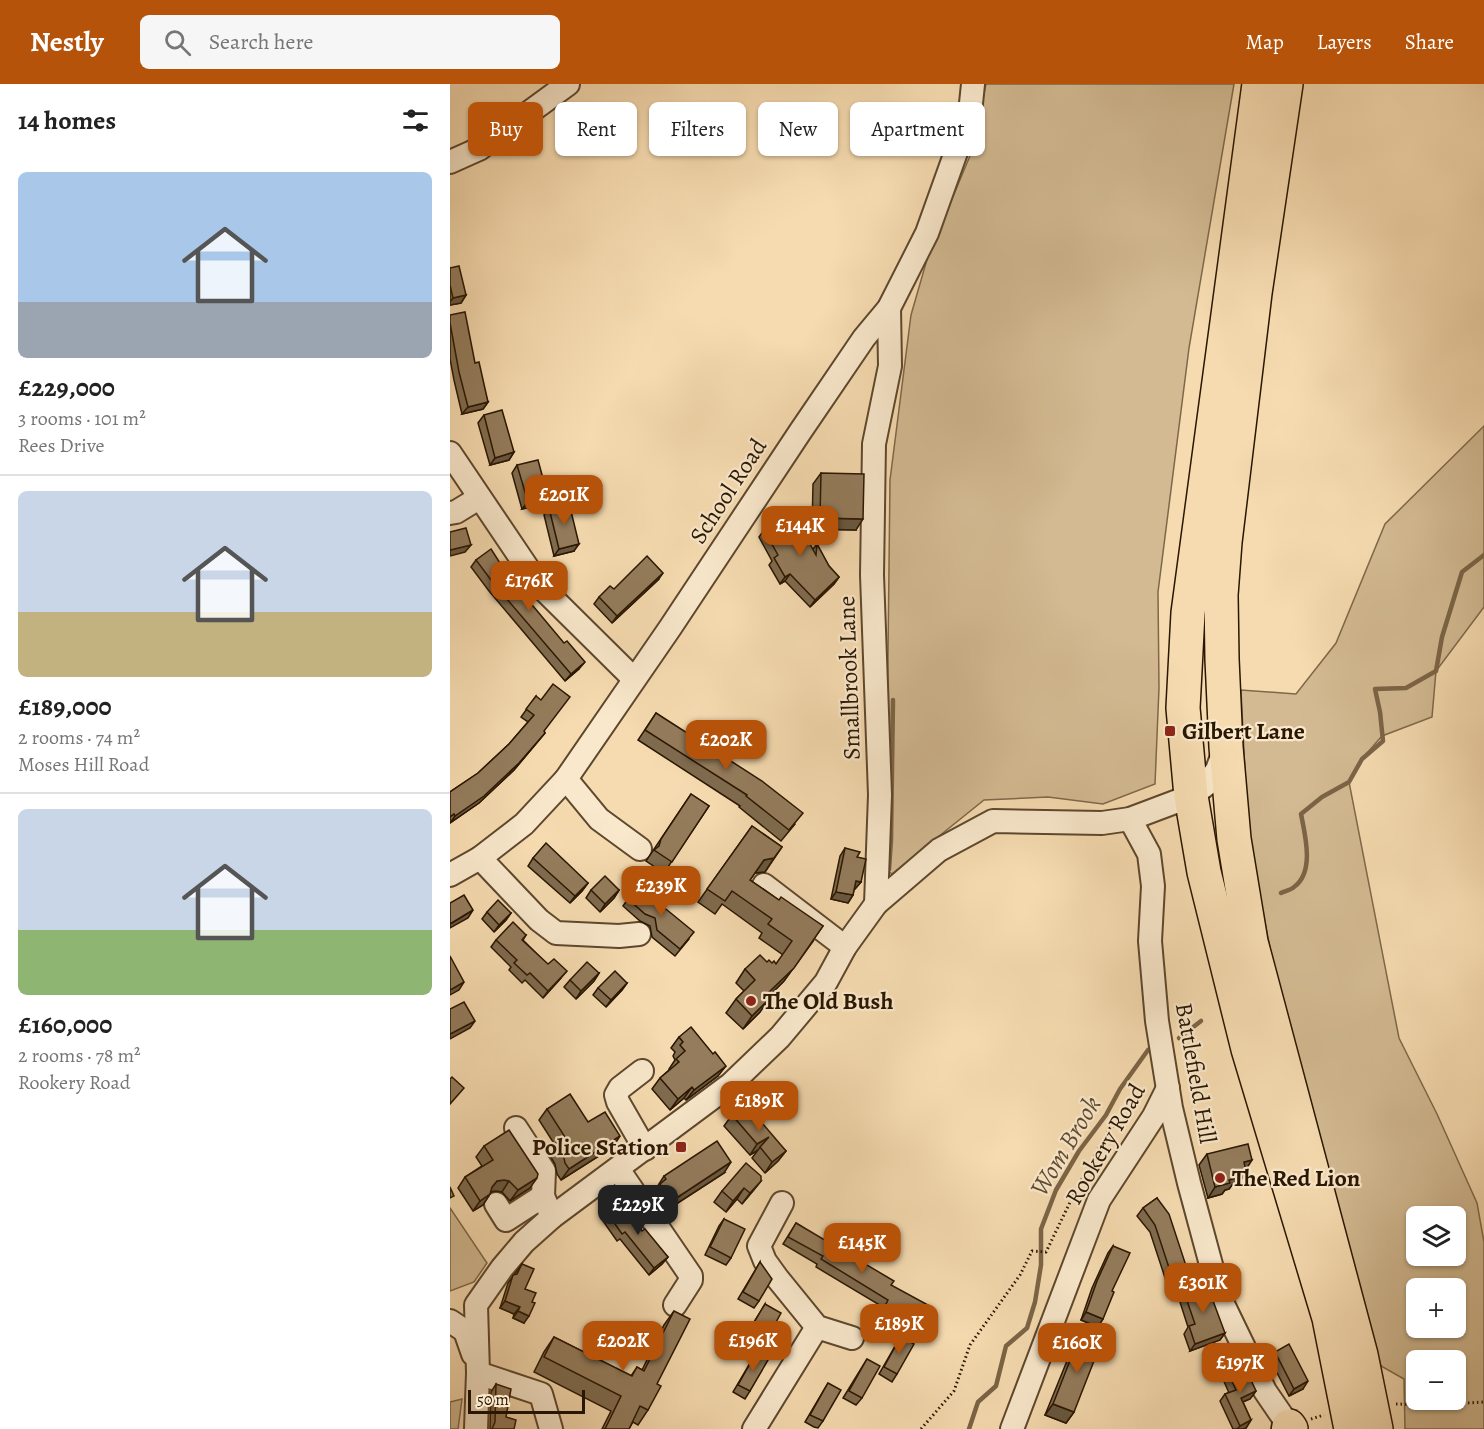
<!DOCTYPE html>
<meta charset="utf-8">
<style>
:root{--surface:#fff;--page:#f6f6f6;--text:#222;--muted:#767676;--line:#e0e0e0;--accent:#b45309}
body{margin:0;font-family:Alegreya,serif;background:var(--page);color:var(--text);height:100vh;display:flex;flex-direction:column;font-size:22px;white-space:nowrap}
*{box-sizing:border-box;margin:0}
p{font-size:20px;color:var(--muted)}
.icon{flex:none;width:33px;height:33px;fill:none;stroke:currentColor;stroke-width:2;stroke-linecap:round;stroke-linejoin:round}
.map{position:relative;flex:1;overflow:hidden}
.details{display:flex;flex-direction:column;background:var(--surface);width:450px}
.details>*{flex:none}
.top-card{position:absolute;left:18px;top:18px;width:570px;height:54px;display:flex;gap:12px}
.controls{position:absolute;left:956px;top:1122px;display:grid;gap:12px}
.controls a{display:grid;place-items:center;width:60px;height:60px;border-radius:9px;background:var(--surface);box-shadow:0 2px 4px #0004;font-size:30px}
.scale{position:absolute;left:18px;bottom:15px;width:117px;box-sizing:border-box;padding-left:6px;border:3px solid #2a1601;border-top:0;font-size:16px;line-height:21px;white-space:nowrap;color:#2a1601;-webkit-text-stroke:4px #f9e8cc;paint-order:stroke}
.price{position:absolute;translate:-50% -51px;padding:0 14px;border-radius:12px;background:var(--accent);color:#fff;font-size:20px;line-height:39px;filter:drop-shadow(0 2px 3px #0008)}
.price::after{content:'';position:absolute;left:50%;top:36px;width:18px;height:14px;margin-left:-9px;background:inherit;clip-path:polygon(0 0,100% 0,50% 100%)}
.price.active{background:#222;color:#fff}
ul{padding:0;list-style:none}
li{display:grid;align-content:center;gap:12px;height:318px;padding:0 18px}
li+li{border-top:2px solid var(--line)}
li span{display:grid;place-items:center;height:186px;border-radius:9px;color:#555}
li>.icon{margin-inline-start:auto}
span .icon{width:108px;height:108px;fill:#fffc;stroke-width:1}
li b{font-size:26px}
h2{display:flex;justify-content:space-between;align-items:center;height:72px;padding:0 18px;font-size:26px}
.chip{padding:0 21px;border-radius:9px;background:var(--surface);box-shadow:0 2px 4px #0004;font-size:21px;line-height:54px}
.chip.active{background:var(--accent);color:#fff}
header{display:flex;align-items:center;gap:36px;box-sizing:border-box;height:84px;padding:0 30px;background:var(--accent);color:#fff}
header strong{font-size:28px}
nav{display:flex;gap:33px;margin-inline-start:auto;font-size:21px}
.search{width:420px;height:54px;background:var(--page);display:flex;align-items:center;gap:15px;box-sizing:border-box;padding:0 21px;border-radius:9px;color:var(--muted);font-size:22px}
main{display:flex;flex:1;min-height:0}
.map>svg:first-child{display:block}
.green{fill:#d3ba92;stroke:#7e684a;stroke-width:1.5;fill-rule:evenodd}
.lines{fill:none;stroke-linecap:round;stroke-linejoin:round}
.stream{stroke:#7b6446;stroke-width:4.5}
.minor-casing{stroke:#5d472d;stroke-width:26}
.highway-casing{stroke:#2a1601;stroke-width:36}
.path{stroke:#2a1601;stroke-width:3;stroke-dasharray:1.5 3;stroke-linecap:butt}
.minor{stroke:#f9e8cc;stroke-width:22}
.highway{stroke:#f6dbb0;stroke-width:33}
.wall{fill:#7f6b4f;stroke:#2a1601;stroke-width:1.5}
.shaded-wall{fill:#685740;stroke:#2a1601;stroke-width:1.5}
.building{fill:#947c5c;stroke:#2a1601;stroke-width:1.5}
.poi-dot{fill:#8f2418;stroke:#f9e8cc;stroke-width:2}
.labels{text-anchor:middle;stroke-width:4.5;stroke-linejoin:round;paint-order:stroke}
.street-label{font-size:24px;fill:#2a1601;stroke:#f9e8cc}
.poi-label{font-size:24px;font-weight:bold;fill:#2a1601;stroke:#f9e8cc;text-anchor:start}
.water-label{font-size:26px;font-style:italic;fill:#604a2f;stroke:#f9e8cc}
</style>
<header>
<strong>Nestly</strong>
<div class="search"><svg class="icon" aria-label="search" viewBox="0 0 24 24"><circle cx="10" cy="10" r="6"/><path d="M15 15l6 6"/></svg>Search here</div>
<nav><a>Map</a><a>Layers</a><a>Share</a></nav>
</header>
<main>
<section class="details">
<h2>14 homes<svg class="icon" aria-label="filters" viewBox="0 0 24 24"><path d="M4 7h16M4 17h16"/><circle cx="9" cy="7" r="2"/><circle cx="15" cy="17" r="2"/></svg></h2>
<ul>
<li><span style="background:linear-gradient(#a9c7e8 70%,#9aa5b1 0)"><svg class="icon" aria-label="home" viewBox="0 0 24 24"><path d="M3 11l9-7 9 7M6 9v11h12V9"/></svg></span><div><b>£229,000</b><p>3 rooms · 101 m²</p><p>Rees Drive</p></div></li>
<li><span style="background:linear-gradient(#c9d6e8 65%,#c2b280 0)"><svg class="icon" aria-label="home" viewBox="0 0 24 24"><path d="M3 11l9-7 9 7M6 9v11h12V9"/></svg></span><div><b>£189,000</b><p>2 rooms · 74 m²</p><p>Moses Hill Road</p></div></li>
<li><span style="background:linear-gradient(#c9d6e8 65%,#8fb573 0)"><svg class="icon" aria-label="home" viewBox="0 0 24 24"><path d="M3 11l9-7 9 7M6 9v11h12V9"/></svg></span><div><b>£160,000</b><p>2 rooms · 78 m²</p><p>Rookery Road</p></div></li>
</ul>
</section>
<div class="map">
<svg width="1034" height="1345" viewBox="0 0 1034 1345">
<rect width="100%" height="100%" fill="#f6dbb0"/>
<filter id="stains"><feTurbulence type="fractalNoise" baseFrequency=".00333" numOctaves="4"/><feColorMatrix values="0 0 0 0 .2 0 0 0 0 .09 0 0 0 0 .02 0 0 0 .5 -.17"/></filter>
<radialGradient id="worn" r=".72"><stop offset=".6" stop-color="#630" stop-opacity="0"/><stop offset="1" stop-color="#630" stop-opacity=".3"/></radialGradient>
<g class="green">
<path d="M536 0H784L739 264 708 508 709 604 705 700 653 720 598 713 534 716 442 790 431 781 436 743 440 396 461 231 478 172 522 67Z"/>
<path d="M1034 342V523L986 587 982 633 932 652 912 675 899 698 949 954 987 1030 1027 1119 1034 1158V1345H955L954 1295 931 1282 838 956 798 752 791 606 846 610 886 559 935 440ZM966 1132H1005V1172H966ZM966 1204H1005V1244H966ZM966 1276H1005V1316H966Z"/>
<path d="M0 1124 37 1179 24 1198 0 1207Z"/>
<path d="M12 1315 8 1345H0V1318Z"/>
</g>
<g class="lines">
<g class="stream">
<path d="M439 785 441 756 443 616"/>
<path d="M831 809C835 807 841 806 844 803 865 788 855 751 851 730L872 713 899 698 912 675 933 657 930 628 925 605 956 604 986 587 992 553 1012 488 1034 471"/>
<path d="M729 954 751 937"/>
<path d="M519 1345 528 1318 546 1302 556 1262 577 1244 585 1218 591 1181V1145L606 1106 629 1067 656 1031 670 1005 698 966"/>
</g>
<defs>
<g id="minor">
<path d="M0 78 29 65 118 0"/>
<path d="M0 369 89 501 184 595"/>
<path d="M0 429 6 428 29 414"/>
<path d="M116 695 149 735 190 765"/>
<path d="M680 735 699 770 703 802 700 857 707 937 721 1024 739 1099 770 1214 815 1307 839 1342 833 1345"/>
<path d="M30 774 89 836 106 849 169 852 189 850"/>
<path d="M0 791 30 774 74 740 116 695 220 544 350 348 414 254 439 224 477 149 520 29 523 0"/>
<path d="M314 801 395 863"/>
<path d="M426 820 430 711 422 491 424 360 440 282 439 224"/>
<path d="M192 987 170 1004 166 1011 168 1018 195 1065"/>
<path d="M66 1044 94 1087 93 1112 102 1133"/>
<path d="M168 1085 241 1192V1196L225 1221"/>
<path d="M332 1119 309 1162 315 1177 328 1195 367 1243 402 1254"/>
<path d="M46 1120 56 1136 93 1112"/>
<path d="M0 1237 15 1247 23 1270"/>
<path d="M28 1289 91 1310 101 1345"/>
<path d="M26 1345 28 1289 26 1221 52 1184 74 1158 102 1133 281 1000 330 953 376 898 395 863 426 820 489 766 543 737 652 739 680 735 741 712 757 700 767 686 774 667"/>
<path d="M304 1345 367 1243"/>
<path d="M562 1345 649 1116 704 1032 718 1004"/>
</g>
<g id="highway">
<path d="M809 0 738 529 733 624 741 712 754 788 798 965 879 1234 901 1345"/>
<path d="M836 0 805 209 775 458 771 511 772 575 776 663 784 755 801 858 911 1271 926 1345"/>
<path d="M839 1342 841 1345"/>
</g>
</defs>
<use href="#minor" class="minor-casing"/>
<use href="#highway" class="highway-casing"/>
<g class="path">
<path d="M946 1320 983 1321 1034 1318"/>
<path d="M861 1335 874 1331"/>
<path d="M471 1345 504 1307 520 1261 570 1191 582 1167 596 1168 625 1108 660 1044 668 1040 672 1049"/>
</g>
<use href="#minor" class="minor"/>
<use href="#highway" class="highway"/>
</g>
<g class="wall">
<path d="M0 184 16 211 11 219 0 221Z"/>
<path d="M0 231 25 279 38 318 33 325 12 330 4 296 0 275Z"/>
<path d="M34 331 64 368 59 376 40 381 28 339Z"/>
<path d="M67 381 93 420 72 425 62 389Z"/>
<path d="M371 389 406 446 362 445 363 400Z"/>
<path d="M99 424 124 467 104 472 94 431Z"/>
<path d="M314 446 363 465 367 460 379 482 389 493 384 500 360 523 335 497 330 500 319 481 322 477 309 453Z"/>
<path d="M26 476 57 490 129 585 115 597 39 507 21 483Z"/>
<path d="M208 496 162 539 144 520 149 513 164 505Z"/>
<path d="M86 612 94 647 95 649 64 686 29 719 0 739V708L28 689 59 660 78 638 71 633Z"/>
<path d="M206 629 345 740 331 757 289 723 290 722 188 656Z"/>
<path d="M241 710 259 722 214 789 196 777Z"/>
<path d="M302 742 332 763 315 788 305 789 300 796 329 816 373 842 334 897 318 913 310 928 293 945 276 929 286 915 294 907 286 899 295 885 317 878 326 880 333 871 309 854 312 849 272 820 265 830 248 818Z"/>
<path d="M395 764 407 773 411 798 405 805H404L403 811 398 819 381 815 390 772Z"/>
<path d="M83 774 138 799 132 807 120 819 78 782Z"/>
<path d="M141 806H169L164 814 150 828 136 814Z"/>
<path d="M204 808 201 812 239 855 225 872 202 853 200 842 190 837 173 822 178 815Z"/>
<path d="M37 828 61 829 56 836 44 848 32 835Z"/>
<path d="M76 851 73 856 111 894 93 914 75 896 72 899 59 886 61 883 41 863 46 856Z"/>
<path d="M149 889 144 897 126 915 114 903 120 896Z"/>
<path d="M177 899 172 906 156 923 143 911 148 904Z"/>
<path d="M229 953 268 992 236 1016 234 1014 220 1026 202 1005 210 994 219 986V985L225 976 223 972 225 968 221 964Z"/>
<path d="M97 1025 138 1038 163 1063 111 1096 107 1090 105 1080 99 1070 105 1061 89 1036Z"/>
<path d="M282 1031 336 1067 328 1077 315 1089 302 1074 308 1066 300 1071 274 1042Z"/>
<path d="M34 1062 80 1104 60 1117 52 1108 46 1107 41 1108 40 1110 33 1121 23 1127 8 1104 15 1093 32 1082 26 1073Z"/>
<path d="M757 1070 796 1086 789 1099 782 1101 779 1105 775 1106 772 1110 758 1114 749 1081Z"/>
<path d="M274 1089 220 1124 217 1120 211 1124 202 1111 214 1092Z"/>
<path d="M311 1097 292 1120 287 1115 276 1128 264 1118 272 1107Z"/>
<path d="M707 1114 741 1197 736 1204 720 1209 700 1148 687 1132 693 1124Z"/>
<path d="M158 1130 192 1147 218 1173 212 1180 199 1191 170 1155 167 1157 153 1137Z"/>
<path d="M274 1135 281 1174 276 1181 255 1171 269 1142Z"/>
<path d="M346 1139 441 1201 467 1240 462 1247 430 1229 433 1223 366 1183 367 1180 333 1160Z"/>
<path d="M663 1162 662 1207 648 1243 631 1236 642 1204 658 1169Z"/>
<path d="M310 1178 309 1217 304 1224 288 1215Z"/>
<path d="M72 1180 75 1205 74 1239 63 1234 64 1230 50 1224 58 1199Z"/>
<path d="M733 1205 775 1249 770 1256 740 1267 734 1250 738 1243 728 1212Z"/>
<path d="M315 1220 314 1260 309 1267 292 1258Z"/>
<path d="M224 1227 207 1300 198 1326 188 1341 183 1338 179 1345H152L161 1327 84 1288 94 1268 104 1253 181 1292 187 1283 192 1286 214 1241Z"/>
<path d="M630 1251 624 1328 616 1339 595 1331 623 1262Z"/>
<path d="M451 1252 447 1290 442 1298 429 1290Z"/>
<path d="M825 1268 853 1305 839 1312 820 1275Z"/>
<path d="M306 1269 300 1307 295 1315 283 1308Z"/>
<path d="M417 1275 412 1314 406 1321 393 1314Z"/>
<path d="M778 1288 806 1307 800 1315 793 1318 801 1336 796 1344 793 1345H783L770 1317 775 1310 779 1309 773 1295Z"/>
<path d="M378 1299 373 1337 368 1344 364 1343 355 1338Z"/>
<path d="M46 1300 56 1333 64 1345H40L41 1308Z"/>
</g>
<g class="shaded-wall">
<path d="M16 211 11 219 0 221V218L3 214Z"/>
<path d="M38 318 33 325 12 330 18 323Z"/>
<path d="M64 368 59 376 40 381 45 374Z"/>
<path d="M98 413 93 420 72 425 78 418Z"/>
<path d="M370 434 413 435 406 446 362 445Z"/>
<path d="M129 460 124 467 104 472 109 465Z"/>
<path d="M21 461 15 468 0 472V466Z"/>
<path d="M213 489 208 496 162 539 167 532Z"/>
<path d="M340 490 335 497 330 500 335 493Z"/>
<path d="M389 493 384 500 360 523 365 516Z"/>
<path d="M135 578 129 585 115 597 121 590Z"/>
<path d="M95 649 64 686 29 719 0 739 5 732Z"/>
<path d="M324 774 315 788 305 789 314 776Z"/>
<path d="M406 797 411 798 405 805 401 804Z"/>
<path d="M138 799 132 807 120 819 125 812Z"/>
<path d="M169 806 164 814 150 828 155 820Z"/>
<path d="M386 808 403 811 398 819 381 815Z"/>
<path d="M23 826 18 834 0 844V840Z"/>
<path d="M61 829 56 836 44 848 49 841Z"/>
<path d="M364 856 334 897 307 924 316 911Z"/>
<path d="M117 887 111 894 93 914 98 907Z"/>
<path d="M149 889 144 897 126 915 131 907Z"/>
<path d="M14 898 9 906 0 911V906Z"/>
<path d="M177 899 172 906 156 923 161 916Z"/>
<path d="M320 914 310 928 293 945 302 932Z"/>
<path d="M25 937 20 944 0 955V950Z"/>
<path d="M276 982 268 992 236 1016 244 1006Z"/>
<path d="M242 1003 234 1014 220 1026 228 1015Z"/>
<path d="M170 1052 163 1063 111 1096 119 1085Z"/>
<path d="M319 1053 308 1066 300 1071 307 1060Z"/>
<path d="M336 1067 328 1077 315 1089 322 1078Z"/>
<path d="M802 1076 795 1087 794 1078Z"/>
<path d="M281 1078 274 1089 220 1124 228 1113Z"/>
<path d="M796 1088 789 1099 782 1101 779 1105 775 1106 772 1110 758 1114 765 1103 779 1096 786 1091Z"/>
<path d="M87 1094 80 1104 60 1117 68 1106Z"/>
<path d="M54 1096 59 1097 52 1108 46 1107 39 1108 42 1103 47 1097Z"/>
<path d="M311 1097 303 1107 292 1120 300 1109Z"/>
<path d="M294 1104 287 1115 276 1128 283 1117Z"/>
<path d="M225 1109 217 1120 211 1124 218 1113Z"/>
<path d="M40 1110 33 1121 23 1127 30 1117Z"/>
<path d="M218 1173 212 1180 199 1191 204 1184Z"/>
<path d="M741 1197 736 1204 720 1209 725 1202Z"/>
<path d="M55 1217 70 1223 64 1230 50 1224Z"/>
<path d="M68 1227 79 1232 74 1239 63 1234Z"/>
<path d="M636 1228 653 1235 648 1243 631 1236Z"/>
<path d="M775 1249 770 1256 740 1267 745 1260Z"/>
<path d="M858 1297 853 1305 839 1312 844 1305Z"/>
<path d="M806 1307 800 1315 785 1321 791 1314Z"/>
<path d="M603 1320 624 1328 616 1339 595 1331Z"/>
<path d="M801 1336 796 1344 793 1345H787L790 1342Z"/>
</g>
<g class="building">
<path d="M9 182 16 211 3 214 0 201V184Z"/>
<path d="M15 228 25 279 29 278 38 318 18 323 9 288 0 239V231Z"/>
<path d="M52 326 64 368 45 374 34 331Z"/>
<path d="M88 376 98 413 78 418 67 381Z"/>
<path d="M371 389 414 390 413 435 370 434Z"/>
<path d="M119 419 129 460 109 465 99 424Z"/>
<path d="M343 429 366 471 367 460 379 482 389 493 365 516 340 490 335 493 324 474 328 471 314 446Z"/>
<path d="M16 444 21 461 0 466V448Z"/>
<path d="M41 465 57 490 83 522 114 559 117 557 135 578 121 590 44 500 26 476Z"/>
<path d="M197 472 213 489 167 532 149 513 160 502 164 505Z"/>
<path d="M103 600 120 613 94 647 95 649 69 679 34 712 5 732 4 730 0 733V708L28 689 59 660 84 631 76 625 86 612 91 616Z"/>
<path d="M206 629 312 697 353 729 339 746 296 712 297 711 195 646Z"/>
<path d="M241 710 259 722 222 778 204 766 209 762 211 755Z"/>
<path d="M302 742 332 763 324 774 314 776 300 796 329 816 331 813 373 842 344 884 316 911 320 914 302 932 286 915 305 896 295 885 310 871 317 878 319 876 322 879 324 877 326 880 342 857 318 840 322 835 282 807 275 817 257 805Z"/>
<path d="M96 759 138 799 125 812 83 774Z"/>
<path d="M395 764 410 768 407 773 416 775 411 798 406 797 403 811 386 808Z"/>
<path d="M155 792 169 806 155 820 141 806Z"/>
<path d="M193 798 204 808 200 812 244 848 230 865 207 846 205 834 195 830 178 815Z"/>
<path d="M14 811 23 826 0 840V819Z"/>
<path d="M48 816 61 829 49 841 37 828Z"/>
<path d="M63 838 76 851 72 856 98 880 104 875 117 887 98 907 80 889 77 891 64 879 67 876 46 856Z"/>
<path d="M0 872 14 898 0 906Z"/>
<path d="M137 878 149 889 131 907 120 896Z"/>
<path d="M165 887 177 899 161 916 148 904Z"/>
<path d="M14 918 25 937 0 950V925Z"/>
<path d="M241 943 263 970 265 968 276 982 244 1006 242 1003 228 1015 210 994 229 978 226 975 235 967 230 961 233 958 229 953Z"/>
<path d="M2 993 14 1004 0 1020V995Z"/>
<path d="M120 1010 138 1038 155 1028 170 1052 119 1085 115 1079 113 1069 106 1059 115 1053 97 1025Z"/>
<path d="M295 1019 336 1067 322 1078 310 1063 319 1053 307 1060 282 1031Z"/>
<path d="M59 1046 88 1090 87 1094 68 1106 59 1097 54 1096 47 1097 42 1103 40 1110 30 1117 15 1093 43 1076 34 1062Z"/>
<path d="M267 1057 281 1078 228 1113 225 1109 218 1113 210 1100 216 1095 214 1092Z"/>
<path d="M798 1060 802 1076 794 1078 796 1088 786 1091 787 1094 779 1096 780 1099 765 1103 757 1070Z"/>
<path d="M296 1079 311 1092V1097L300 1109 294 1104 283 1117 272 1107Z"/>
<path d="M0 1103 4 1112 0 1114Z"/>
<path d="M707 1114 719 1130 741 1197 725 1202 705 1141 693 1124Z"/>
<path d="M174 1120 192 1147 195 1145 218 1173 204 1184 175 1148 172 1150 158 1130Z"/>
<path d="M274 1135 295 1145 281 1174 260 1163Z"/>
<path d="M346 1139 444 1197 441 1201 478 1221 467 1240 435 1222 438 1216 371 1175 373 1172 338 1153Z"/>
<path d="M663 1162 680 1169 662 1207 664 1208 653 1235 636 1228 647 1197Z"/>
<path d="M310 1178 322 1195 309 1217 293 1208Z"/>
<path d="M72 1180 84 1185 75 1205 86 1209 82 1218 85 1219 79 1232 68 1227 70 1223 55 1217 63 1191 67 1190Z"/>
<path d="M756 1198 775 1249 745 1260 739 1242 745 1240 733 1205Z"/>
<path d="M315 1220 331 1229 314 1260 297 1250Z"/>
<path d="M224 1227 240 1235 207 1300 211 1302 198 1326 190 1322 179 1345H155L171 1312 94 1273 104 1253 182 1292 187 1283 194 1287Z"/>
<path d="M630 1251 651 1259 624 1328 603 1320Z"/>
<path d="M451 1252 464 1260 447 1290 434 1283Z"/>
<path d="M839 1260 858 1297 844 1305 825 1268Z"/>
<path d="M306 1269 318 1276 300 1307 288 1301Z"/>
<path d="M417 1275 430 1282 412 1314 399 1307Z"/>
<path d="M794 1281 806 1307 791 1314 801 1336 790 1342 775 1310 786 1306 778 1288Z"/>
<path d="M378 1299 391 1306 373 1337 360 1331Z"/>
<path d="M46 1300 61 1305 56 1333 66 1336 64 1345H42L45 1338Z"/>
</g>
<g class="poi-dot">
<rect x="714" y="641" width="12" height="12" rx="3"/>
<circle cx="301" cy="917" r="6"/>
<rect x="225" y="1057" width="12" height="12" rx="3"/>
<circle cx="770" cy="1094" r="6"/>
</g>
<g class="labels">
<g class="street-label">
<text transform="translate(278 407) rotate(-57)" y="8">School Road</text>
<text transform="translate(399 594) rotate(-92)" y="8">Smallbrook Lane</text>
<text transform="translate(746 989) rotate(80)" y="8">Battlefield Hill</text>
<text transform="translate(655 1060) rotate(-60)" y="8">Rookery Road</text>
</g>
<g class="poi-label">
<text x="732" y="655">Gilbert Lane</text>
<text x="313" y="925">The Old Bush</text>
<text x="219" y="1071" text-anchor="end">Police Station</text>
<text x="782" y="1102">The Red Lion</text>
</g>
<g class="water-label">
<text transform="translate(615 1062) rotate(-59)" y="9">Wom Brook</text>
</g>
</g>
<rect width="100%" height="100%" filter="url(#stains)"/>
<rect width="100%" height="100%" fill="url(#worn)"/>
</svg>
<div class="controls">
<a><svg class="icon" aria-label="layers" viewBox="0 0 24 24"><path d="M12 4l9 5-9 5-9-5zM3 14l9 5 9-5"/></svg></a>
<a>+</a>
<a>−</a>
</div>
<div class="scale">50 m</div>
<b class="price" style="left:114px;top:442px">£201K</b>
<b class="price" style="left:350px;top:473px">£144K</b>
<b class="price" style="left:79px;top:528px">£176K</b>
<b class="price" style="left:276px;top:687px">£202K</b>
<b class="price" style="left:211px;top:833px">£239K</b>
<b class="price" style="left:309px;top:1048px">£189K</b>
<b class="price active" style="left:188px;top:1152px">£229K</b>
<b class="price" style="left:412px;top:1190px">£145K</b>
<b class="price" style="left:753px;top:1230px">£301K</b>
<b class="price" style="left:449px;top:1271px">£189K</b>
<b class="price" style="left:173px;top:1288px">£202K</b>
<b class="price" style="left:303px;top:1288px">£196K</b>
<b class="price" style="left:627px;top:1290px">£160K</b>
<b class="price" style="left:790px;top:1310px">£197K</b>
<div class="top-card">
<a class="chip active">Buy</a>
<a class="chip">Rent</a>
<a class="chip">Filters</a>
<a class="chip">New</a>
<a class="chip">Apartment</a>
</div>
</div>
</main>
